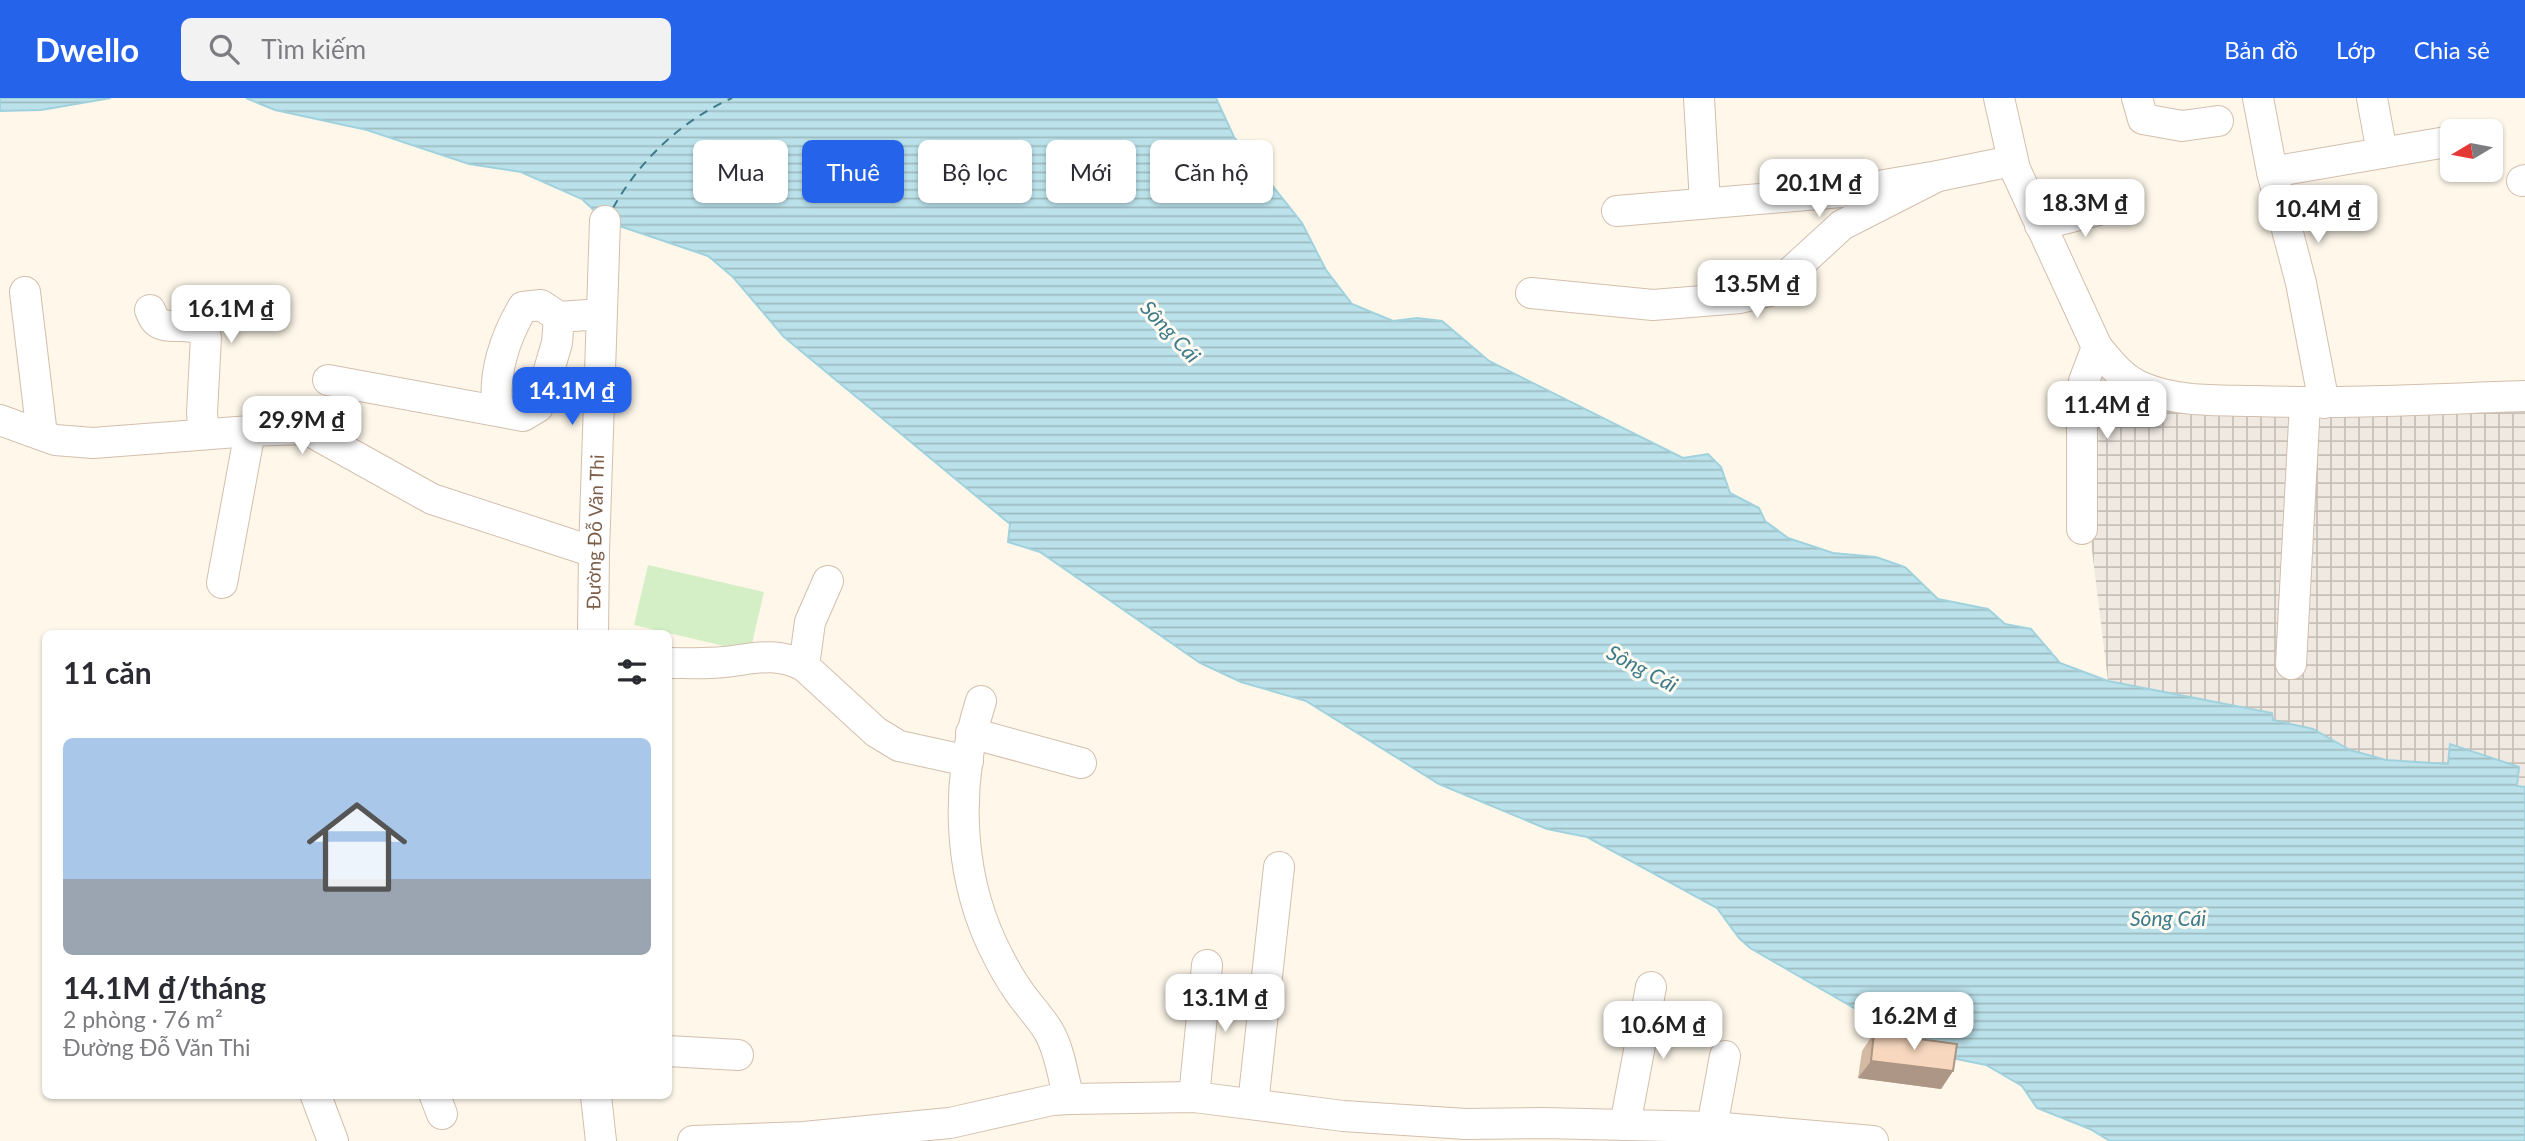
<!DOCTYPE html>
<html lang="vi">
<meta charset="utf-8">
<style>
:root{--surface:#fff;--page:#f2f2f3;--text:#2b2b33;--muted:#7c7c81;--accent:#2563eb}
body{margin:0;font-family:Lato,sans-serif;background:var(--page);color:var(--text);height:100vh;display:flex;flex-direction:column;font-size:26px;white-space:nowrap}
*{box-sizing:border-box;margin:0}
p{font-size:23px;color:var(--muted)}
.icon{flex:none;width:38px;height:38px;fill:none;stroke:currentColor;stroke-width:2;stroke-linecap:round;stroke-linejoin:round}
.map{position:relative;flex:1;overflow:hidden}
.details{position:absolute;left:42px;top:532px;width:630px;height:469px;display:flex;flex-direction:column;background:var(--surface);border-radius:10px;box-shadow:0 2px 5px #0004}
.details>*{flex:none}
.guide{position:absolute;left:693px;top:42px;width:665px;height:63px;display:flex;gap:14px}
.needle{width:46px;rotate:260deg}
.buttons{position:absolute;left:2440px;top:21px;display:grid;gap:14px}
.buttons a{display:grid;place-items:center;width:63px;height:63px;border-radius:10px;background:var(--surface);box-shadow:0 2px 5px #0004;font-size:35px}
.price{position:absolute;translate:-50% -60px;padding:0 16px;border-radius:14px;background:#fff;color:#222;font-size:23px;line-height:46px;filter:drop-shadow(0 2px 4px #0008)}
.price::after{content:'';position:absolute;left:50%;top:42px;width:21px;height:16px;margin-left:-10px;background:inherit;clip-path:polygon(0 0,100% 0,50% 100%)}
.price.active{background:var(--accent);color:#fff}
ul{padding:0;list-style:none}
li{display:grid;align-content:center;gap:14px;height:371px;padding:0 21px}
li span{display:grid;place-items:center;height:217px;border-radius:10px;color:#555}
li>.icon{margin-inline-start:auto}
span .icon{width:126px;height:126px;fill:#fffc;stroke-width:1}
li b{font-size:30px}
h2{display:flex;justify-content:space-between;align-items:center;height:84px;padding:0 21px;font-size:30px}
.pill{padding:0 24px;border-radius:10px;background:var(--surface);box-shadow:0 2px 5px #0004;font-size:24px;line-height:63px}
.pill.active{background:var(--accent);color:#fff}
header{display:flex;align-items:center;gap:42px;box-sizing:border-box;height:98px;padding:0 35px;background:var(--accent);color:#fff}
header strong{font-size:33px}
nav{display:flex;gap:38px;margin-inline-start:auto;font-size:24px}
.search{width:490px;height:63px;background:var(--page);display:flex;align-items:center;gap:18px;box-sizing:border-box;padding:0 24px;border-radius:10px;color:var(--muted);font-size:26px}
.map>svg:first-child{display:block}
.industrial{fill:url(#industrial-grid)}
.garden{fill:#d4efc5}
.water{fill:url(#water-rules);stroke:#a0d2de;stroke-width:2}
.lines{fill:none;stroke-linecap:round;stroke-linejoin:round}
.ferry{stroke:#3d7b8b;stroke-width:2;stroke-dasharray:9 7;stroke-linecap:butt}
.minor-casing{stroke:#d3bfad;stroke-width:32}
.minor{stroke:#fff;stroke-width:30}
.wall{fill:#d4b9a3}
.shaded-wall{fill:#ad9685}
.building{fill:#f7d7be;stroke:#ad9685;stroke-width:2}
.labels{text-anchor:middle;stroke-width:6;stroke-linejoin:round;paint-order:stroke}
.street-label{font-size:19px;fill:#7d5e49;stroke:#fffaf2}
.water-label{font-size:21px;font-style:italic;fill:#3d7b8b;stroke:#fffaf2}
</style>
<header>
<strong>Dwello</strong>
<div class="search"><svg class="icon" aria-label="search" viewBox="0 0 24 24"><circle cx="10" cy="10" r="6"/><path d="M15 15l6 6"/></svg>Tìm kiếm</div>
<nav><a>Bản đồ</a><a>Lớp</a><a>Chia sẻ</a></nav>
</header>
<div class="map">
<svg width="2525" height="1043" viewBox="0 0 2525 1043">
<defs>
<pattern id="industrial-grid" width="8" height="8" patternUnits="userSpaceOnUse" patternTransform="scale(1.75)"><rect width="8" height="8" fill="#efe9e2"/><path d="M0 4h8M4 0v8" fill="none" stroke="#c7c0b9"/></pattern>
<pattern id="water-rules" width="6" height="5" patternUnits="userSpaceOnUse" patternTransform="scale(1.75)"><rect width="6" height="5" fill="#bbe2eb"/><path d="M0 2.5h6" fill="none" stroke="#9dbac0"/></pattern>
</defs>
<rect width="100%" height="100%" fill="#fef7ea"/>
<path class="industrial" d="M2099 263 2139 296 2525 305V689L2517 688 2450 646 2449 666 2386 662 2350 652 2313 631 2273 622 2272 615 2108 583 2089 428V321Z"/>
<path class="garden" d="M648 467 764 494 750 554 634 527Z"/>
<g class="water">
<path d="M0 0H111L41 12 0 13Z"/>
<path d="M246 0H1216L1234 39 1302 125 1326 172 1352 206 1393 223 1417 220 1442 223 1489 263 1683 360 1708 356 1721 369 1730 395 1759 410 1765 423 1788 440 1833 455 1876 459 1905 469 1938 501 1988 511 2005 526 2031 531 2060 565 2108 583 2272 615 2273 622 2313 631 2350 652 2386 662 2448 666 2450 646 2519 669 2517 688 2525 689V1043H2110L2090 1031 2037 1010 2022 988 1986 967 1952 960 1894 933 1750 850 1739 840 1717 810 1587 739 1547 731 1439 686 1306 603 1241 584 1200 565 1040 454 1008 444 1010 426 784 239 733 179 708 158 605 123 582 101 521 74 469 66 367 32 275 12Z"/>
</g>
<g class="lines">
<path class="ferry" d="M613 110C640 62 681 23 732 0"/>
<defs>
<g id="minor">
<path d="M1699 0 1705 105"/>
<path d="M1999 0 2015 71 2097 249C2110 265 2123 282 2144 290 2177 304 2219 302 2254 303 2344 306 2435 301 2525 298"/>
<path d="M2137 0 2143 21 2182 28 2218 23"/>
<path d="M2258 0 2272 74 2301 185 2324 305"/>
<path d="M2372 0 2382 55"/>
<path d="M2272 74 2452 43"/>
<path d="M2522 83 2525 82"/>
<path d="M1617 113 1842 94 1938 78 2012 63"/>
<path d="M2040 127 2118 107"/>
<path d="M25 194 42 337"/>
<path d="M1531 195 1653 207 1740 200 1770 193 1842 127 1938 78"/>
<path d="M150 212C152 216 153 220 156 223 169 235 194 219 206 239L202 315 204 336"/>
<path d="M328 282 523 318 538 309 557 245 559 219 601 216"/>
<path d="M498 312C492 278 505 239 523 209L541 207 559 219"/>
<path d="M0 322 55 342 93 345 250 333 306 331 432 401 594 454"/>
<path d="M2082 431V298L2084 283 2097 249"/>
<path d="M222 485 250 333"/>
<path id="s1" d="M593 536 594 454 605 123"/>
<path d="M668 565C687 565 706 566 724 564 755 561 774 553 804 568L876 634 899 648 968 663"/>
<path d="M2291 566 2305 305"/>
<path d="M804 568 810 524 828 483"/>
<path d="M981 603C956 681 957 769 991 844 999 861 1009 880 1020 895 1029 908 1041 920 1049 934 1060 953 1063 979 1069 1001"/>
<path d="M971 635 1081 665"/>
<path d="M668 953 738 957"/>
<path d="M316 998 333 1043"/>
<path d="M435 998 442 1016"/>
<path d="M596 998 601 1043"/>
<path d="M1194 999 1207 867"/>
<path d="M1253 1006 1279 769"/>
<path d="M1625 1027 1651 889"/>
<path d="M1712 1029 1725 958"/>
<path d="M693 1043 804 1039 950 1025 1052 1002 1069 1001 1194 999 1343 1018 1466 1026 1543 1025 1712 1029 1873 1043"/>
</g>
</defs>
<use href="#minor" class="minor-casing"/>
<use href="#minor" class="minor"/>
</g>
<path class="wall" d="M1874 935 1953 973 1941 991 1858 980 1862 953Z"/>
<path class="shaded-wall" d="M1871 963 1953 973 1941 991 1858 980Z"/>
<path class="building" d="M1874 935 1957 946 1953 973 1871 963Z"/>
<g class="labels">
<g class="street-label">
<text dy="7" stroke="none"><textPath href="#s1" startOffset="102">Đường Đỗ Văn Thi</textPath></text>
</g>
<g class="water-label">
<text transform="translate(1170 234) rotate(47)" y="7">Sông Cái</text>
<text transform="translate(1642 571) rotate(28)" y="7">Sông Cái</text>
<text x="2168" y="828">Sông Cái</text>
</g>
</g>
</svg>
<div class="buttons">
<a><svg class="needle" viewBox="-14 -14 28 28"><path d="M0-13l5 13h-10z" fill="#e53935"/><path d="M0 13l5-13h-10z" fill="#7c7c81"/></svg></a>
</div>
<b class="price" style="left:1819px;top:121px">20.1M ₫</b>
<b class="price" style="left:2085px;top:141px">18.3M ₫</b>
<b class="price" style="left:2318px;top:147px">10.4M ₫</b>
<b class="price" style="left:1757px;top:222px">13.5M ₫</b>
<b class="price" style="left:231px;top:247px">16.1M ₫</b>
<b class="price active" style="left:572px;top:329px">14.1M ₫</b>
<b class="price" style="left:2107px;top:343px">11.4M ₫</b>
<b class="price" style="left:302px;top:358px">29.9M ₫</b>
<b class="price" style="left:1225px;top:936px">13.1M ₫</b>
<b class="price" style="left:1914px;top:954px">16.2M ₫</b>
<b class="price" style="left:1663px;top:963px">10.6M ₫</b>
<div class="guide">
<a class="pill">Mua</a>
<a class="pill active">Thuê</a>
<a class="pill">Bộ lọc</a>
<a class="pill">Mới</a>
<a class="pill">Căn hộ</a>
</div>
<section class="details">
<h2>11 căn<svg class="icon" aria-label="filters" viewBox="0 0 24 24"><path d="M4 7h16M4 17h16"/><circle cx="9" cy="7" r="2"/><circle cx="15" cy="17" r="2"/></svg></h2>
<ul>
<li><span style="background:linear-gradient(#a9c7e8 65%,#9aa5b1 0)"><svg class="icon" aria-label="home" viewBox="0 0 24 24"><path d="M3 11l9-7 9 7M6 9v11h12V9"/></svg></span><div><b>14.1M ₫/tháng</b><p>2 phòng · 76 m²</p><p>Đường Đỗ Văn Thi</p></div></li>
</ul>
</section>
</div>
